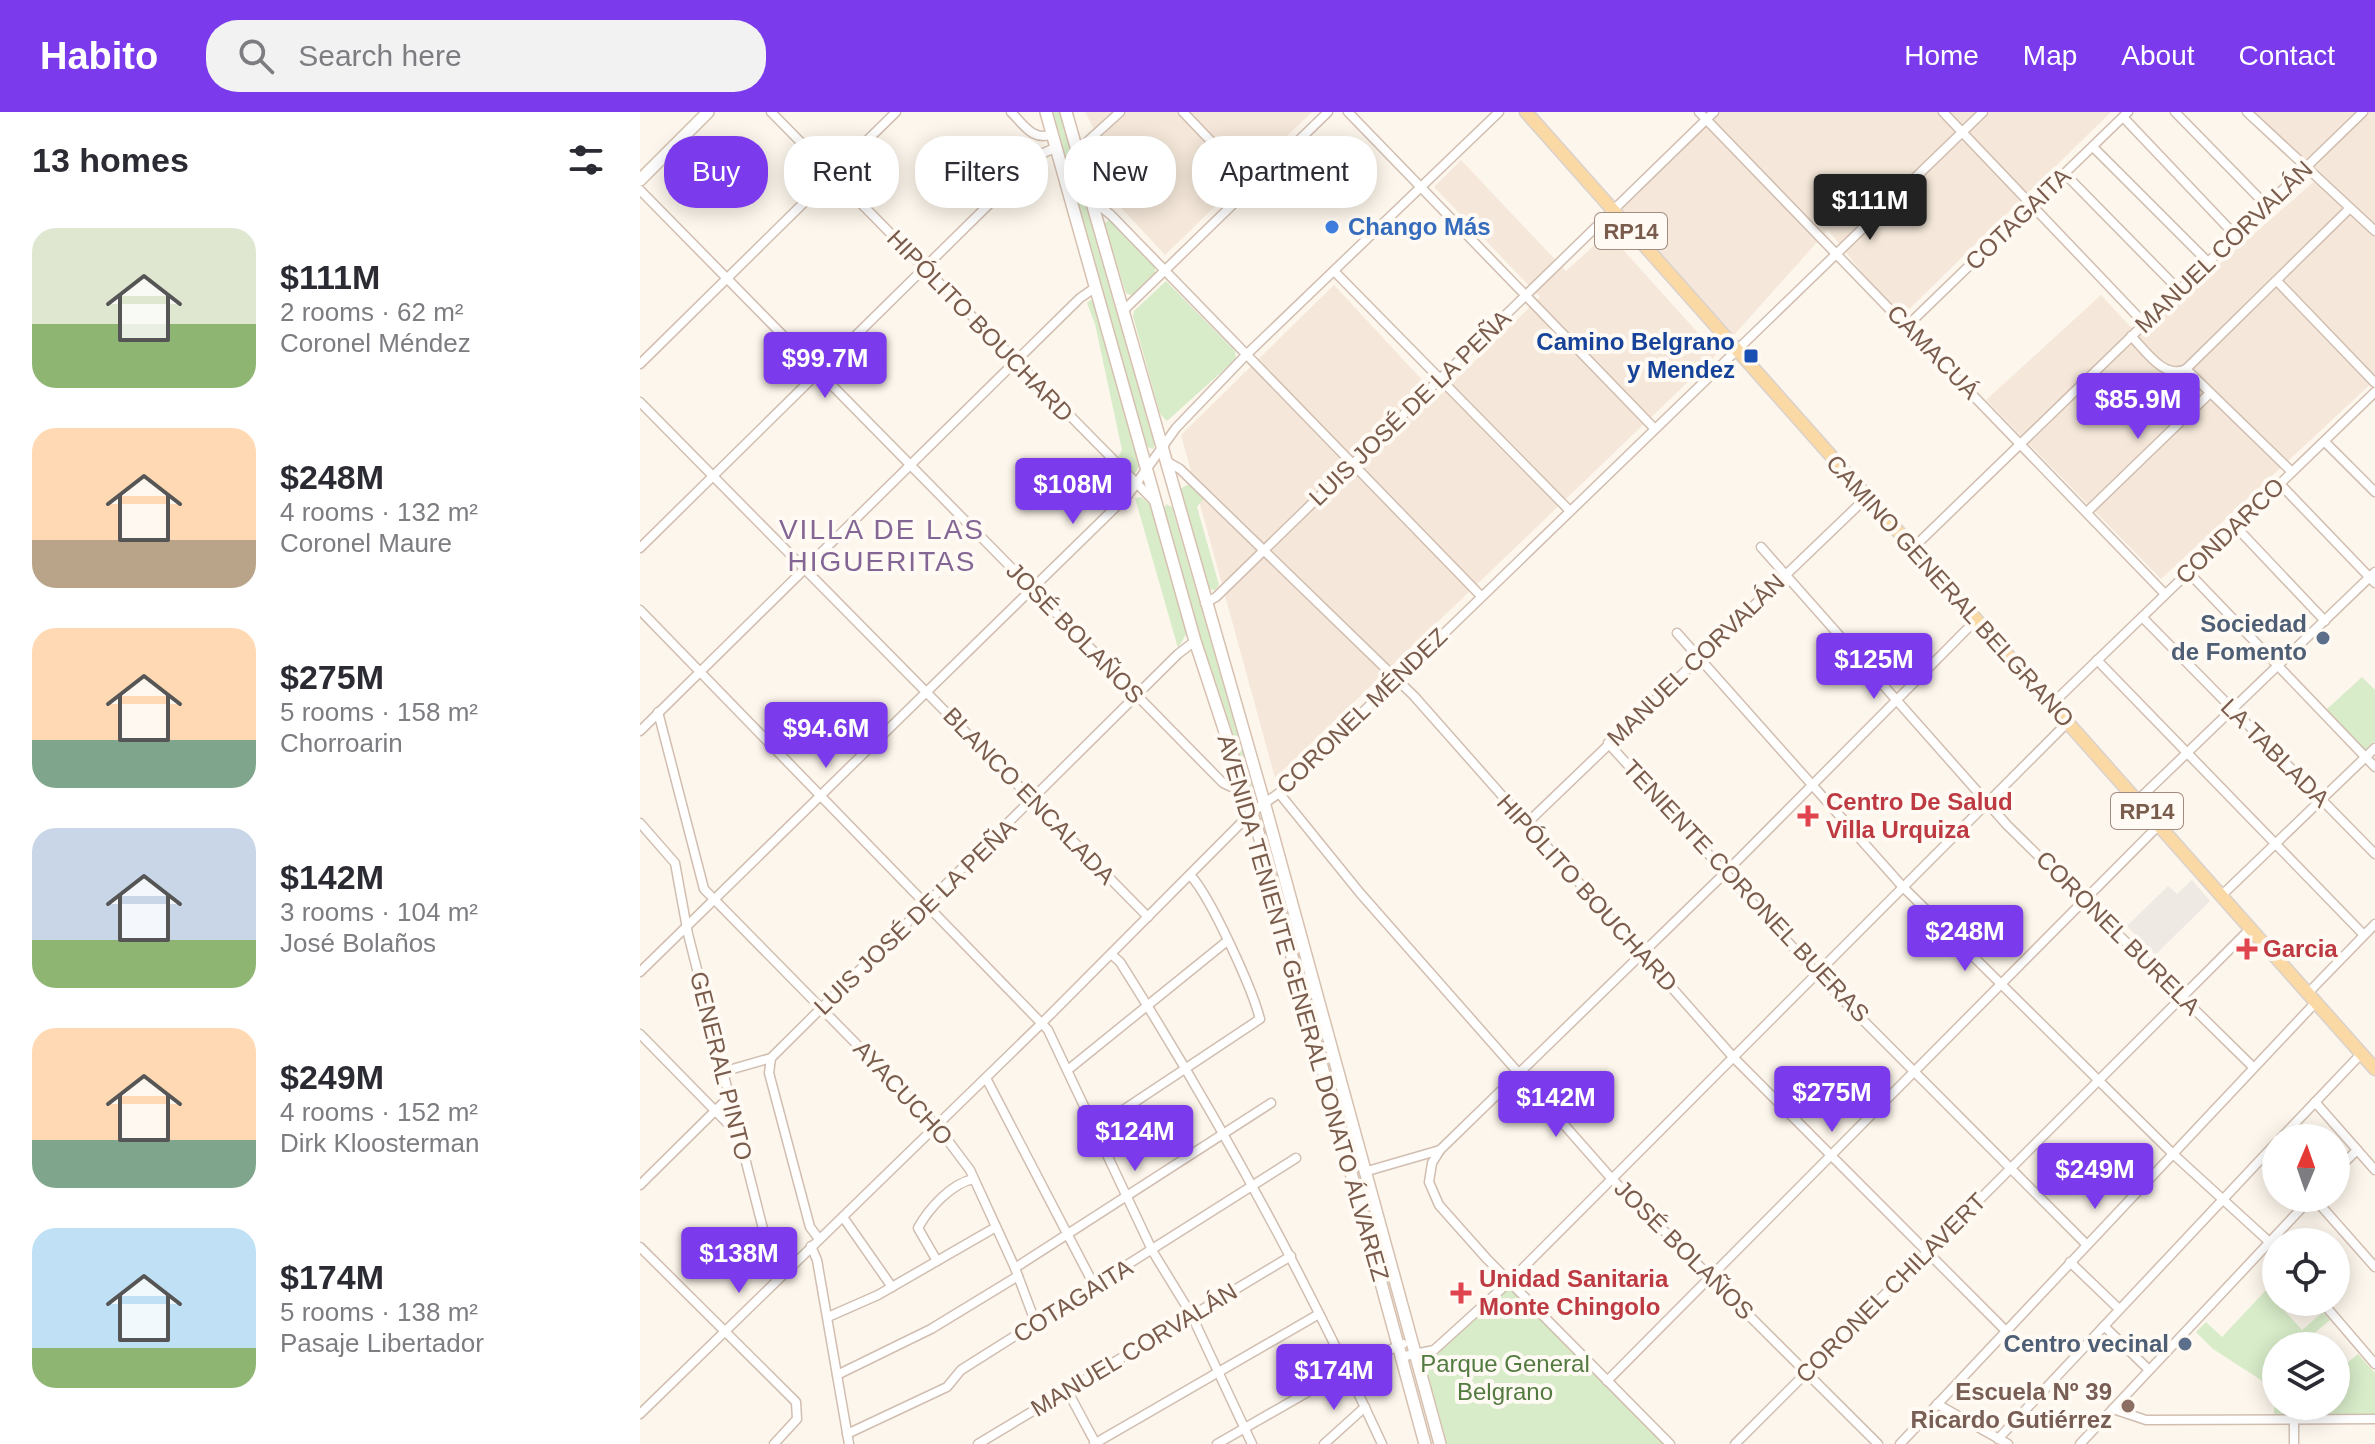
<!DOCTYPE html>
<meta charset="utf-8">
<style>
:root{--surface:#fff;--page:#f2f2f3;--text:#2b2b33;--muted:#7c7c81;--accent:#7c3aed}
body{margin:0;font-family:Arial,sans-serif;background:var(--page);color:var(--text);height:100vh;display:flex;flex-direction:column;font-size:30px;white-space:nowrap}
*{box-sizing:border-box;margin:0}
p{font-size:26px;color:var(--muted)}
.icon{flex:none;width:44px;height:44px;fill:none;stroke:currentColor;stroke-width:2;stroke-linecap:round;stroke-linejoin:round}
.map{position:relative;flex:1;overflow:hidden}
.sheet{display:flex;flex-direction:column;background:var(--surface);width:640px}
.sheet>*{flex:none}
.banner{position:absolute;left:24px;top:24px;width:760px;height:72px;display:flex;gap:16px}
.needle{width:52px;rotate:2deg}
.controls{position:absolute;left:1622px;top:1012px;display:grid;gap:16px}
.controls a{display:grid;place-items:center;width:88px;height:88px;border-radius:50%;background:var(--surface);box-shadow:0 4px 20px #0003;font-size:40px}
.price{position:absolute;translate:-50% -68px;padding:0 18px;border-radius:8px;background:var(--accent);color:#fff;font-size:26px;line-height:52px;filter:drop-shadow(0 2px 4px #0008)}
.price::after{content:'';position:absolute;left:50%;top:48px;width:24px;height:18px;margin-left:-12px;background:inherit;clip-path:polygon(0 0,100% 0,50% 100%)}
.price.active{background:#222;color:#fff}
ul{padding:0;list-style:none}
li{display:flex;align-items:center;gap:24px;height:200px;padding:0 32px}
li span{display:grid;place-items:center;flex:none;width:224px;height:160px;border-radius:24px;color:#555}
li>.icon{margin-inline-start:auto}
span .icon{width:96px;height:96px;fill:#fffc;stroke-width:1}
li b{font-size:34px}
h2{display:flex;justify-content:space-between;align-items:center;height:96px;padding:0 32px;font-size:34px}
.pill{padding:0 28px;border-radius:32px;background:var(--surface);box-shadow:0 4px 20px #0003;font-size:28px;line-height:72px}
.pill.active{background:var(--accent);color:#fff}
header{display:flex;align-items:center;gap:48px;box-sizing:border-box;height:112px;padding:0 40px;background:var(--accent);color:#fff}
header strong{font-size:38px}
nav{display:flex;gap:44px;margin-inline-start:auto;font-size:28px}
.search{width:560px;height:72px;background:var(--page);display:flex;align-items:center;gap:20px;box-sizing:border-box;padding:0 28px;border-radius:32px;color:var(--muted);font-size:30px}
main{display:flex;flex:1;min-height:0}
.map>svg:first-child{display:block}
.residential{fill:#f5e8da}
.industrial{fill:#efe9e4}
.green{fill:#d8ecc9}
.lines{fill:none;stroke-linecap:round;stroke-linejoin:round}
.minor-casing{stroke:#d1beb0;stroke-width:11}
.secondary-casing{stroke:#d6c0b0;stroke-width:14}
.primary-casing{stroke:#dad1cd;stroke-width:15}
.minor{stroke:#fff;stroke-width:8}
.secondary{stroke:#fff;stroke-width:11}
.primary{stroke:#fbd9a5;stroke-width:12}
.shop-dot{fill:#3f7fe0;stroke:#fffaf3;stroke-width:3}
.transit-dot{fill:#1a4fb4;stroke:#fffaf3;stroke-width:3}
.service-dot{fill:#5c6f8a;stroke:#fffaf3;stroke-width:3}
.health-dot{fill:#e0444e;stroke:#fffaf3;stroke-width:3}
.education-dot{fill:#8d6e63;stroke:#fffaf3;stroke-width:3}
.labels{text-anchor:middle;stroke-width:8;stroke-linejoin:round;paint-order:stroke}
.shield{fill:#fffaf3;stroke:#a28b7f;stroke-width:2}
.shield-label{font-size:22px;font-weight:bold;fill:#7a5c4d}
.street-label{font-size:24px;fill:#7a5c4d;stroke:#fffaf3}
.shop-label{font-size:24px;font-weight:bold;fill:#366cbe;stroke:#fffaf3;text-anchor:start}
.transit-label{font-size:24px;font-weight:bold;fill:#164399;stroke:#fffaf3;text-anchor:end}
.service-label{font-size:24px;font-weight:bold;fill:#4e5e75;stroke:#fffaf3;text-anchor:end}
.health-label{font-size:24px;font-weight:bold;fill:#be3a42;stroke:#fffaf3;text-anchor:start}
.park-label{font-size:24px;fill:#537a41;stroke:#fffaf3}
.education-label{font-size:24px;font-weight:bold;fill:#785e54;stroke:#fffaf3;text-anchor:end}
.quarter-label{font-size:28px;letter-spacing:2px;fill:#846695;stroke:#fffaf3}
</style>
<header>
<strong>Habito</strong>
<div class="search"><svg class="icon" aria-label="search" viewBox="0 0 24 24"><circle cx="10" cy="10" r="6"/><path d="M15 15l6 6"/></svg>Search here</div>
<nav><a>Home</a><a>Map</a><a>About</a><a>Contact</a></nav>
</header>
<main>
<section class="sheet">
<h2>13 homes<svg class="icon" aria-label="filters" viewBox="0 0 24 24"><path d="M4 7h16M4 17h16"/><circle cx="9" cy="7" r="2"/><circle cx="15" cy="17" r="2"/></svg></h2>
<ul>
<li><span style="background:linear-gradient(#dfe7d0 60%,#8fb573 0)"><svg class="icon" aria-label="home" viewBox="0 0 24 24"><path d="M3 11l9-7 9 7M6 9v11h12V9"/></svg></span><div><b>$111M</b><p>2 rooms · 62 m²</p><p>Coronel Méndez</p></div></li>
<li><span style="background:linear-gradient(#ffd9b3 70%,#b9a48a 0)"><svg class="icon" aria-label="home" viewBox="0 0 24 24"><path d="M3 11l9-7 9 7M6 9v11h12V9"/></svg></span><div><b>$248M</b><p>4 rooms · 132 m²</p><p>Coronel Maure</p></div></li>
<li><span style="background:linear-gradient(#ffd9b3 70%,#7fa58c 0)"><svg class="icon" aria-label="home" viewBox="0 0 24 24"><path d="M3 11l9-7 9 7M6 9v11h12V9"/></svg></span><div><b>$275M</b><p>5 rooms · 158 m²</p><p>Chorroarin</p></div></li>
<li><span style="background:linear-gradient(#c9d6e8 70%,#8fb573 0)"><svg class="icon" aria-label="home" viewBox="0 0 24 24"><path d="M3 11l9-7 9 7M6 9v11h12V9"/></svg></span><div><b>$142M</b><p>3 rooms · 104 m²</p><p>José Bolaños</p></div></li>
<li><span style="background:linear-gradient(#ffd9b3 70%,#7fa58c 0)"><svg class="icon" aria-label="home" viewBox="0 0 24 24"><path d="M3 11l9-7 9 7M6 9v11h12V9"/></svg></span><div><b>$249M</b><p>4 rooms · 152 m²</p><p>Dirk Kloosterman</p></div></li>
<li><span style="background:linear-gradient(#bfe0f5 75%,#8fb573 0)"><svg class="icon" aria-label="home" viewBox="0 0 24 24"><path d="M3 11l9-7 9 7M6 9v11h12V9"/></svg></span><div><b>$174M</b><p>5 rooms · 138 m²</p><p>Pasaje Libertador</p></div></li>
</ul>
</section>
<div class="map">
<svg width="1735" height="1332" viewBox="0 0 1735 1332">
<rect width="100%" height="100%" fill="#fdf6ec"/>
<g class="residential">
<path d="M445 0H672L525 143 473 87 466 40Z"/>
<path d="M1080 0H1471L1259 207 1188 118 1094 223 978 94Z"/>
<path d="M1615 0H1735V268L1521 467 1346 288 1461 183 1498 223 1677 67Z"/>
<path d="M821 48 926 159 968 121 1077 242 635 666 541 323 694 173 798 285 900 185 794 75Z"/>
</g>
<path class="industrial" d="M1552 768 1570 789 1515 843 1487 814 1528 774 1537 782Z"/>
<g class="green">
<path d="M411 0H421L515 332 513 337 507 335Z"/>
<path d="M470 107 515 154V164L492 184 486 181 464 112Z"/>
<path d="M526 169 595 239 596 247 527 309 520 302 493 204 494 199Z"/>
<path d="M450 188 454 189 500 353 494 363 477 347 482 338 455 212 447 191Z"/>
<path d="M549 372 563 387 557 395 579 473 575 478 567 477 540 377Z"/>
<path d="M501 385 512 394 548 519 538 536 495 386Z"/>
<path d="M526 392 532 395 615 680 612 679 561 527 524 397Z"/>
<path d="M1722 565 1735 578V629L1725 638 1686 598Z"/>
<path d="M870 1176 1024 1332H803L781 1252Z"/>
<path d="M1626 1178 1662 1218 1683 1200 1690 1208 1659 1234H1636V1294H1696V1260L1718 1242 1735 1261V1304L1634 1303 1635 1277 1573 1237 1556 1220 1566 1210 1582 1225Z"/>
</g>
<g class="lines">
<defs>
<g id="minor">
<path d="M131 0 516 391"/>
<path d="M371 0C384 13 393 30 413 22"/>
<path d="M543 0 613 73"/>
<path d="M708 0 1014 316"/>
<path d="M1059 0 1525 482"/>
<path d="M1303 0 1504 211"/>
<path d="M1535 0 1626 93"/>
<path d="M1607 0 1735 119"/>
<path d="M1483 5 1595 123"/>
<path d="M1453 35 1568 150"/>
<path d="M437 39 480 0"/>
<path d="M1425 62 1539 178"/>
<path d="M0 78 583 671 606 682"/>
<path d="M452 88 471 103 841 484"/>
<path d="M694 159 930 399"/>
<path d="M1637 169 1735 271"/>
<path d="M483 199 688 0"/>
<path d="M1268 213 1488 0"/>
<path d="M1491 224C1505 238 1524 268 1546 257L1652 360"/>
<path d="M0 252 256 0"/>
<path d="M1546 257 1710 96"/>
<path d="M0 290 508 805"/>
<path d="M1685 330 1735 380"/>
<path d="M526 349 540 357 774 584 1094 946 1365 1218"/>
<path d="M1640 372 1735 471"/>
<path d="M1448 399 1569 282"/>
<path d="M1597 416 1685 509"/>
<path d="M1121 435 1367 713 1613 955"/>
<path d="M0 436 399 43 417 35"/>
<path d="M1273 436 1723 0"/>
<path d="M1549 461 1735 655"/>
<path d="M565 491 576 485 1074 0"/>
<path d="M0 498 408 918 513 1140 551 1202 612 1332"/>
<path d="M1502 505 1735 742"/>
<path d="M1037 521 1263 775 1532 1041 1636 1136"/>
<path d="M1457 548 1724 823"/>
<path d="M1412 592 1735 280"/>
<path d="M18 600 64 777 297 1014 330 1058 375 1156 396 1212"/>
<path d="M0 619 440 186 456 175"/>
<path d="M968 631 1177 862 1446 1132"/>
<path d="M639 681 720 781 971 1066 1238 1332"/>
<path d="M1498 688 1735 460"/>
<path d="M0 711 35 751 48 822 136 1168"/>
<path d="M886 712 1227 385"/>
<path d="M1582 783 1735 636"/>
<path d="M471 842 480 850C579 1006 665 1165 742 1332"/>
<path d="M0 860 488 383 536 316 606 243 859 0"/>
<path d="M1668 881 1735 812"/>
<path d="M0 922 97 1021"/>
<path d="M429 957 586 830"/>
<path d="M82 960 131 946"/>
<path d="M346 966 455 1175"/>
<path d="M1675 990 1735 1058"/>
<path d="M456 1016 620 907C612 876 571 786 551 764"/>
<path d="M1641 1026 1721 942"/>
<path d="M800 1038 792 1051 789 1070 799 1093 847 1147 1030 1332"/>
<path d="M1696 1059 1717 1038"/>
<path d="M724 1060 800 1038 1086 760 1336 508"/>
<path d="M0 1073 88 986"/>
<path d="M1674 1086 1735 1155"/>
<path d="M203 1105 252 1175"/>
<path d="M179 1127 170 1115 129 961 131 946 538 542 555 529"/>
<path d="M171 1134 177 1148 209 1332"/>
<path d="M0 1135 156 1290 157 1307 134 1332"/>
<path d="M297 1149 278 1116C289 1096 311 1072 333 1067"/>
<path d="M1430 1150 1479 1197"/>
<path d="M375 1156 631 991"/>
<path d="M1682 1190 1735 1252"/>
<path d="M188 1205 238 1183 356 1115"/>
<path d="M1464 1214 1508 1257"/>
<path d="M760 1245 794 1238 869 1170 1428 610"/>
<path d="M197 1263 291 1217 378 1164"/>
<path d="M967 1269 1519 713"/>
<path d="M427 1278 456 1332"/>
<path d="M1297 1292 1368 1332"/>
<path d="M1473 1297 1506 1308 1735 1307"/>
<path d="M0 1302 403 910 611 701 639 681 1343 0"/>
<path d="M1654 1309V1332"/>
<path d="M207 1322 307 1275 321 1258 656 1046"/>
<path d="M1358 1327 1636 1031"/>
<path d="M338 1332 651 1144"/>
<path d="M454 1332 679 1202"/>
<path d="M577 1332 713 1254 763 1232"/>
<path d="M684 1332 725 1295"/>
<path d="M1095 1332 1611 816"/>
<path d="M1260 1332 1676 890"/>
<path d="M1440 1332 1671 1086"/>
</g>
<g id="secondary">
<path d="M406 0 555 529 618 720 785 1332"/>
<path d="M426 0 624 690 800 1332"/>
<path d="M0 68 68 0"/>
</g>
<path id="primary" d="M886 0 1735 957"/>
</defs>
<use href="#minor" class="minor-casing"/>
<use href="#secondary" class="secondary-casing"/>
<use href="#primary" class="primary-casing"/>
<use href="#minor" class="minor"/>
<use href="#secondary" class="secondary"/>
<use href="#primary" class="primary"/>
</g>
<circle class="shop-dot" cx="692" cy="115" r="8"/>
<rect class="transit-dot" x="1103" y="236" width="16" height="16" rx="4"/>
<g class="service-dot">
<circle cx="1683" cy="526" r="8"/>
<circle cx="1545" cy="1232" r="8"/>
</g>
<g class="health-dot">
<path d="M1164 692h8v8h8v8h-8v8h-8v-8h-8v-8h8z"/>
<path d="M1603 825h8v8h8v8h-8v8h-8v-8h-8v-8h8z"/>
<path d="M817 1169h8v8h8v8h-8v8h-8v-8h-8v-8h8z"/>
</g>
<circle class="education-dot" cx="1488" cy="1294" r="8"/>
<g class="labels">
<g class="shield">
<rect x="955" y="101" width="72" height="36" rx="6"/>
<rect x="1471" y="681" width="72" height="36" rx="6"/>
</g>
<g class="shield-label">
<text x="991" y="127">RP14</text>
<text x="1507" y="707">RP14</text>
</g>
<g class="street-label">
<text transform="translate(1378 107) rotate(-44)" y="8">COTAGAITA</text>
<text transform="translate(1584 135) rotate(-44)" y="8">MANUEL CORVALÁN</text>
<text transform="translate(340 214) rotate(46)" y="8">HIPÓLITO BOUCHARD</text>
<text transform="translate(1293 240) rotate(46)" y="8">CAMACUÁ</text>
<text transform="translate(770 296) rotate(-44)" y="8">LUIS JOSÉ DE LA PEÑA</text>
<text transform="translate(1590 419) rotate(-44)" y="8">CONDARCO</text>
<text transform="translate(1310 479) rotate(48)" y="8">CAMINO GENERAL BELGRANO</text>
<text transform="translate(435 521) rotate(46)" y="8">JOSÉ BOLAÑOS</text>
<text transform="translate(1056 548) rotate(-44)" y="8">MANUEL CORVALÁN</text>
<text transform="translate(722 599) rotate(-44)" y="8">CORONEL MÉNDEZ</text>
<text transform="translate(1635 641) rotate(45)" y="8">LA TABLADA</text>
<text transform="translate(389 684) rotate(46)" y="8">BLANCO ENCALADA</text>
<text transform="translate(1106 779) rotate(47)" y="8">TENIENTE CORONEL BUERAS</text>
<text transform="translate(947 781) rotate(48)" y="8">HIPÓLITO BOUCHARD</text>
<text transform="translate(275 805) rotate(-44)" y="8">LUIS JOSÉ DE LA PEÑA</text>
<text transform="translate(1478 821) rotate(45)" y="8">CORONEL BURELA</text>
<text transform="translate(663 896) rotate(74)" y="8">AVENIDA TENIENTE GENERAL DONATO ÁLVAREZ</text>
<text transform="translate(81 954) rotate(76)" y="8">GENERAL PINTO</text>
<text transform="translate(263 981) rotate(47)" y="8">AYACUCHO</text>
<text transform="translate(1044 1138) rotate(45)" y="8">JOSÉ BOLAÑOS</text>
<text transform="translate(1251 1176) rotate(-45)" y="8">CORONEL CHILAVERT</text>
<text transform="translate(433 1189) rotate(-32)" y="8">COTAGAITA</text>
<text transform="translate(494 1238) rotate(-31)" y="8">MANUEL CORVALÁN</text>
</g>
<g class="shop-label">
<text x="708" y="123">Chango Más</text>
</g>
<g class="transit-label">
<text x="1095" y="238">Camino Belgrano<tspan x="1095" dy="28">y Mendez</tspan></text>
</g>
<g class="service-label">
<text x="1667" y="520">Sociedad<tspan x="1667" dy="28">de Fomento</tspan></text>
<text x="1529" y="1240">Centro vecinal</text>
</g>
<g class="health-label">
<text x="1186" y="698">Centro De Salud<tspan x="1186" dy="28">Villa Urquiza</tspan></text>
<text x="1623" y="845">Garcia</text>
<text x="839" y="1175">Unidad Sanitaria<tspan x="839" dy="28">Monte Chingolo</tspan></text>
</g>
<g class="park-label">
<text x="865" y="1260">Parque General<tspan x="865" dy="28">Belgrano</tspan></text>
</g>
<g class="education-label">
<text x="1472" y="1288">Escuela Nº 39<tspan x="1472" dy="28">Ricardo Gutiérrez</tspan></text>
</g>
<g class="quarter-label">
<text x="242" y="427">VILLA DE LAS<tspan x="242" dy="32">HIGUERITAS</tspan></text>
</g>
</g>
</svg>
<div class="controls">
<a><svg class="needle" viewBox="-14 -14 28 28"><path d="M0-13l5 13h-10z" fill="#e53935"/><path d="M0 13l5-13h-10z" fill="#7c7c81"/></svg></a>
<a><svg class="icon" aria-label="locate" viewBox="0 0 24 24"><circle cx="12" cy="12" r="6"/><path d="M12 2v4M12 18v4M2 12h4M18 12h4"/></svg></a>
<a><svg class="icon" aria-label="layers" viewBox="0 0 24 24"><path d="M12 4l9 5-9 5-9-5zM3 14l9 5 9-5"/></svg></a>
</div>
<b class="price active" style="left:1230px;top:130px">$111M</b>
<b class="price" style="left:185px;top:288px">$99.7M</b>
<b class="price" style="left:1498px;top:329px">$85.9M</b>
<b class="price" style="left:433px;top:414px">$108M</b>
<b class="price" style="left:1234px;top:589px">$125M</b>
<b class="price" style="left:186px;top:658px">$94.6M</b>
<b class="price" style="left:1325px;top:861px">$248M</b>
<b class="price" style="left:1192px;top:1022px">$275M</b>
<b class="price" style="left:916px;top:1027px">$142M</b>
<b class="price" style="left:495px;top:1061px">$124M</b>
<b class="price" style="left:1455px;top:1099px">$249M</b>
<b class="price" style="left:99px;top:1183px">$138M</b>
<b class="price" style="left:694px;top:1300px">$174M</b>
<div class="banner">
<a class="pill active">Buy</a>
<a class="pill">Rent</a>
<a class="pill">Filters</a>
<a class="pill">New</a>
<a class="pill">Apartment</a>
</div>
</div>
</main>
